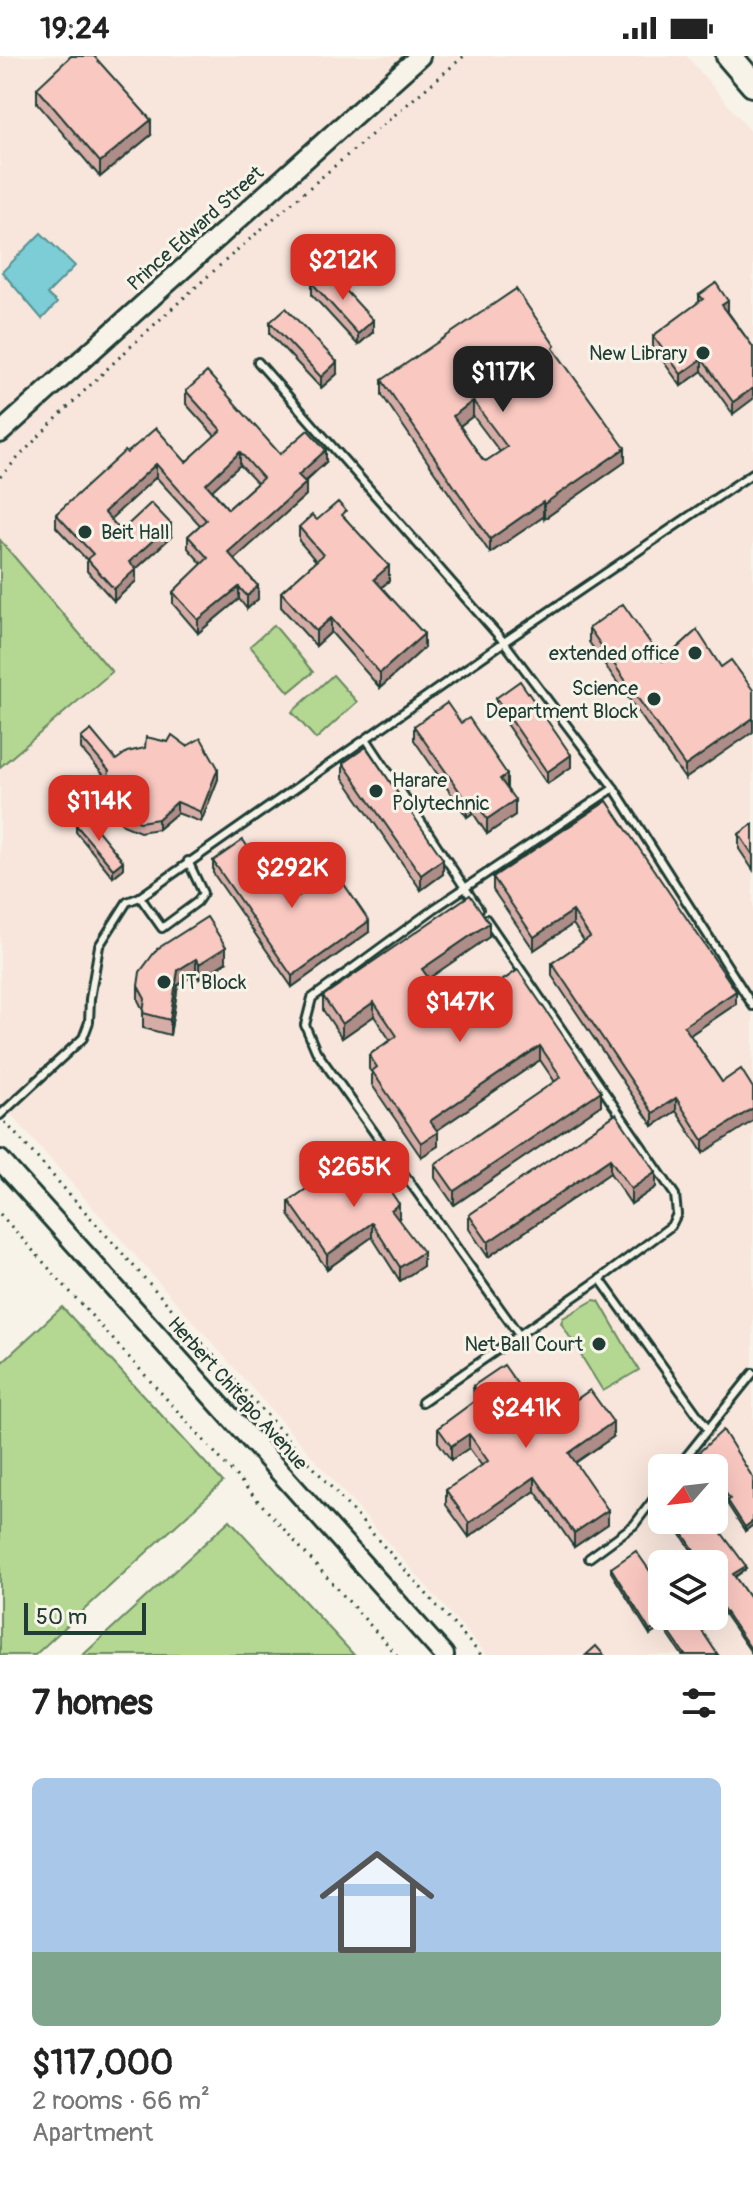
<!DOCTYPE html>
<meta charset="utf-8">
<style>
:root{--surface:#fff;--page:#f6f6f6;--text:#222;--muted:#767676;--accent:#d93025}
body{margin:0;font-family:Pangolin,sans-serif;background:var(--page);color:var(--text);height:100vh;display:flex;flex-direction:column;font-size:30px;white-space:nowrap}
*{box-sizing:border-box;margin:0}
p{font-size:26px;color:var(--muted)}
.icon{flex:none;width:44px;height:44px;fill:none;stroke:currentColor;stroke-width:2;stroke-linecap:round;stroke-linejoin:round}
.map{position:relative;height:1599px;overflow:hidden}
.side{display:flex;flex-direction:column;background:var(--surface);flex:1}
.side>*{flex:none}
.needle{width:52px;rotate:242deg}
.buttons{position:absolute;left:648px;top:1398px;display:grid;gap:16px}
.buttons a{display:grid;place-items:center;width:80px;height:80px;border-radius:12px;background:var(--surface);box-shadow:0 8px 32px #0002;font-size:40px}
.scale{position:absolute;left:24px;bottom:20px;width:122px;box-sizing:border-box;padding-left:8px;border:4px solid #1f3d34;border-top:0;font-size:22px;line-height:28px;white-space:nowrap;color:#1f3d34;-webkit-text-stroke:6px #f7f3e8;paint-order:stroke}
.price{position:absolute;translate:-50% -68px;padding:0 18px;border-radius:16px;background:var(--accent);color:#fff;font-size:26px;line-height:52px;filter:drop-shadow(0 2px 4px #0008)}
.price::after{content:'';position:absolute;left:50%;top:48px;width:24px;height:18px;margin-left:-12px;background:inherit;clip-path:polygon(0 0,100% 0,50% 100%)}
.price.active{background:#222;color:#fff}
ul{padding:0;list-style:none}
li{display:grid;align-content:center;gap:16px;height:424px;padding:0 32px}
li span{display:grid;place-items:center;height:248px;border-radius:12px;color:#555}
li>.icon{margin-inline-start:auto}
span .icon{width:144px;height:144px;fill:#fffc;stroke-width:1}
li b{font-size:34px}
h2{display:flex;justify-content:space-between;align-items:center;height:96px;padding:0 32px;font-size:34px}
.status{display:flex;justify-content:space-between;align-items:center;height:56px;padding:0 40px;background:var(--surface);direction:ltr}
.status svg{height:22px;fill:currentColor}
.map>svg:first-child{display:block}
.built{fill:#f8e6dc;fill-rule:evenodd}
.green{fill:#b4d892;stroke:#6a8a63;stroke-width:2}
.water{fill:#7ccdd5;stroke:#579395;stroke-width:2}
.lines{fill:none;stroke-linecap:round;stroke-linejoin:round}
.lane-casing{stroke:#1f3d34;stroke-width:12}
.secondary-casing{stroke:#1f3d34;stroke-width:24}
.highway-casing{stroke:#1f3d34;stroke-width:30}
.path{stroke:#1f3d34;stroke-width:3;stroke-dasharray:2 6;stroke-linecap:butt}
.lane{stroke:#f7f3e8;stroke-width:6}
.secondary{stroke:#f7f3e8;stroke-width:18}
.highway{stroke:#f7f3e8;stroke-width:24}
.wall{fill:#d6aca6;stroke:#1f3d34;stroke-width:2;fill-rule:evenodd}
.shaded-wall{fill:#ae8c87;stroke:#1f3d34;stroke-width:2}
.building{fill:#f9c8c1;stroke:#1f3d34;stroke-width:2;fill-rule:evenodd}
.poi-dot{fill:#1f3d34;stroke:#f7f3e8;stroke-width:3}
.labels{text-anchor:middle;stroke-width:6;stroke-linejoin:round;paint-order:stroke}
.street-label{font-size:20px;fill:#1f3d34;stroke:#f7f3e8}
.poi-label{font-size:20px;fill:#1f3d34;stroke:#f7f3e8;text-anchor:end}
</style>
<div class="status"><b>19:24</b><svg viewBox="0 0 49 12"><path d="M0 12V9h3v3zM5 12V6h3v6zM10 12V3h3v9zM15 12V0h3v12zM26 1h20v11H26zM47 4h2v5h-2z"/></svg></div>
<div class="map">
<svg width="753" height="1599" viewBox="0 0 753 1599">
<rect width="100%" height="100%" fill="#f7f3e8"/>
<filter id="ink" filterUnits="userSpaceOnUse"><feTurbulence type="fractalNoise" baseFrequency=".0125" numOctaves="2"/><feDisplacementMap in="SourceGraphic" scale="16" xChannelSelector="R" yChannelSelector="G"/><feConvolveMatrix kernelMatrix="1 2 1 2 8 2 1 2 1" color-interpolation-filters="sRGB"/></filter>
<g filter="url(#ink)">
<path class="built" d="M0 0H687L753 78V1599H487L0 1046ZM662 1412H714V1464H662ZM662 1508H714V1560H662Z"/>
<g class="green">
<path d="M0 484 112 616 0 711Z"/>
<path d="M274 569 313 616 289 636 250 590Z"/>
<path d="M333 619 357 646 316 683 292 656Z"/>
<path d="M594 1244 599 1245 639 1314 603 1335 561 1267 563 1262Z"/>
<path d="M62 1251 223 1426 35 1599H0V1308Z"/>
<path d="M230 1464 354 1599H83Z"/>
</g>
<path class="water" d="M41 177 75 210 47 238 57 247 42 263 2 216Z"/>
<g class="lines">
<defs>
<g id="lane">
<path d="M258 306 504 586 614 732 753 950"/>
<path d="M367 684 479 853"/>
<path d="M140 841 162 872 197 846 203 837 188 805"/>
<path d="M0 1059 83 982 89 966 90 943 99 890 127 846 140 841 504 586 753 417"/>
<path d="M600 1223 707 1372"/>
<path d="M519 1279 316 995 305 969 312 942 435 852 614 732"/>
<path d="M422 1346 600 1223 671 1170 677 1158 675 1139 486 863"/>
<path d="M677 1412 753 1317"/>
<path d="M589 1502 634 1469 662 1432"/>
</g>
<g id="secondary">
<path d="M0 377 420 0"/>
<path d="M0 1104 444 1599"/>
</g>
<path id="highway" d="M729 0 753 28"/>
</defs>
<use href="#lane" class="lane-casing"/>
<use href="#secondary" class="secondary-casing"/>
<use href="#highway" class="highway-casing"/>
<g class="path">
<path d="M0 421C143 268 305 136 464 0"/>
<path d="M5 1066 481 1599"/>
<path d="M0 1158 397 1599"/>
</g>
<use href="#lane" class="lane"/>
<use href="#secondary" class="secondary"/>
<use href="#highway" class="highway"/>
</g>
<g class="wall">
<path d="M37 32 151 79 100 121 37 47Z"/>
<path d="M312 227 373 276 358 289 312 239Z"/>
<path d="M699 239 728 256 753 291 733 358 702 315 681 330 653 291V280L699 246Z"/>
<path d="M270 266 337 318 321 332 270 278Z"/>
<path d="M555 295 625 406 544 463 543 461 490 497 382 339V324ZM473 360 500 396 486 405 483 404 460 370Z"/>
<path d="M186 335 280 398 326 406 305 426 306 439 234 503 258 543 247 553 239 543 198 577 173 548V536L202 508 188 492V480L200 469 156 421 110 463 121 475 171 481 136 513V525L114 545 87 515V504L56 471V458L127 397 186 406 215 380 186 348ZM240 409 257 427 228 453 212 434Z"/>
<path d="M346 463 389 525 382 531 424 592 380 632 331 576 316 590 281 551V536L316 505 299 485V471L317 464Z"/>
<path d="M589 572 663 605 697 574 685 723 589 586Z"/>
<path d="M496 642 571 711 547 728 496 653Z"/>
<path d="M414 670 507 733 515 759 487 778 473 757 467 761 414 684Z"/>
<path d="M81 682 116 704 168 686 218 723 201 766 177 757 158 773 140 776 123 769 110 755 107 737 108 724 81 693Z"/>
<path d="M343 707 443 818 421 834 343 722Z"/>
<path d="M607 745 736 948 690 979 722 1026 703 1097 676 1055 653 1070 552 920V907L584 885 573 868 534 894 493 834V821Z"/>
<path d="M753 768V814L739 793V778Z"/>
<path d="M76 769 123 813 113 821 76 776Z"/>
<path d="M213 805 287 848 369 876 292 931 213 817Z"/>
<path d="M489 881 428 922 454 958 518 914 601 1049 454 1149 435 1122V1108L555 1026 540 1004 437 1074 438 1090 421 1101 372 1029V1017L369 1013V999L390 984 374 960 342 982 323 954V940Z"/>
<path d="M157 893 226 906 199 923 196 918 178 929 170 979 143 972V954L138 944V930Z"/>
<path d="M616 1058 656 1131 631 1148 610 1117 488 1201 469 1173V1159Z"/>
<path d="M289 1145 399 1162 398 1163 423 1210 400 1225 372 1181 327 1213 289 1159Z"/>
<path d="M473 1330 544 1366 613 1381 575 1407 608 1468 574 1491 535 1435 469 1481 446 1449V1434L482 1410 469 1392 451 1404 438 1386V1372L474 1346Z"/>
<path d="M697 1398 753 1422V1469L745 1475 728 1449V1445L714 1425V1412H705L697 1402Z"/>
<path d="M676 1467 746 1513 735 1521 753 1547V1599L714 1543V1508L698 1504 676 1471Z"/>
<path d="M611 1512 661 1531 718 1599H682L663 1571 650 1579 611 1516Z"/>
</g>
<g class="shaded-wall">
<path d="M151 64V79L100 121V106Z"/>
<path d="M728 245V256L722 260V249Z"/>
<path d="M373 264V276L358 289V278Z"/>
<path d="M702 303V315L681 330V318Z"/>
<path d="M337 306V318L321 332V321Z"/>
<path d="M753 332V343L733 358V346Z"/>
<path d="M473 345V360L453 375V360Z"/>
<path d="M625 392V406L544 463V448Z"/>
<path d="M326 394V406L298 431V419Z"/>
<path d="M240 396V409L206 440V428Z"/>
<path d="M156 408V421L104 469V456Z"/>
<path d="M306 427V439L228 509V496Z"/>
<path d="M543 446V461L490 497V483Z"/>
<path d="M171 468V481L136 513V525L114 545V533L129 506Z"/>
<path d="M389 510V525L374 537V523Z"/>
<path d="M258 530V543L247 553V540Z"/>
<path d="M239 531V543L198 577V564Z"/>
<path d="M331 562V576L316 590V575Z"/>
<path d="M424 578V592L380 632V617Z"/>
<path d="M753 662V676L685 723V710Z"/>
<path d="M571 699V711L547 728V716Z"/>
<path d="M218 712V723L201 766V756Z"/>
<path d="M507 718V733L500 723Z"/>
<path d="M473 742V757L467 761V746Z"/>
<path d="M515 744V759L487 778V763Z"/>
<path d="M177 746V757L158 773V763Z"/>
<path d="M443 803V818L421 834V819Z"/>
<path d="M123 805V813L113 821V813Z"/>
<path d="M573 855V868L534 894V881Z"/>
<path d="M369 865V876L292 931V920Z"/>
<path d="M489 867V881L422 927V913Z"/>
<path d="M226 891V906L199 923V908Z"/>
<path d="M196 903V918L178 929 170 979V964L178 914Z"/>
<path d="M736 935V948L684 983V970Z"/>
<path d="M374 946V960L342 982V968Z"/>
<path d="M540 990V1004L430 1079V1065Z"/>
<path d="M601 1035V1049L454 1149V1135Z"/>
<path d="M676 1042V1055L653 1070V1057Z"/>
<path d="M753 1052V1065L703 1097V1084Z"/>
<path d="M438 1076V1090L421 1101V1087Z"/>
<path d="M610 1103V1117L488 1201V1186Z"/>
<path d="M656 1116V1131L631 1148V1133Z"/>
<path d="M399 1148V1162L391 1168V1154Z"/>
<path d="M372 1167V1181L327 1213V1199Z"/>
<path d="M423 1196V1210L400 1225V1211Z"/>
<path d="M613 1366V1381L569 1411V1397Z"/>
<path d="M469 1378V1392L451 1404V1390Z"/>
<path d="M535 1421V1435L469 1481V1467Z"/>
<path d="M608 1454V1468L574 1491V1477Z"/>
<path d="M753 1465V1469L745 1475V1471Z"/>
<path d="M746 1510V1513L733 1522V1518Z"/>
<path d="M663 1567V1571L650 1579V1575Z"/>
</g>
<g class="building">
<path d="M71 0H94L151 64 100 106 37 32Z"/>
<path d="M327 214 373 264 358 278 312 227Z"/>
<path d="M716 227 728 245 722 249 753 291V332L733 346 702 303 681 318 653 280 703 243 699 239Z"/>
<path d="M516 233 555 290 553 292 625 392 544 448 543 446 490 483 382 324ZM473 345 507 391 486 405 483 404 453 360Z"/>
<path d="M286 252 337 306 321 321 270 266Z"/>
<path d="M207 316 280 398 308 374 326 394 298 419 306 427 228 496 258 530 247 540 239 531 198 564 173 536 208 502 188 480 206 464 156 408 104 456 121 475 151 447 171 468 129 506 136 513 114 533 87 503 93 498 56 458 125 395 127 397 156 372 186 406 221 374 186 335ZM240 396 263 422 228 453 206 428Z"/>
<path d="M338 446 346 455 342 459 389 510 374 523 424 578 380 617 331 562 316 575 281 536 323 499 299 471 312 459 317 464Z"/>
<path d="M623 548 663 605 697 574 721 611 731 604 753 634V662L685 710 589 572Z"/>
<path d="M520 625 571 699 547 716 496 642Z"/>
<path d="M447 647 461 667 469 662 507 718 500 723 515 744 487 763 473 742 467 746 414 670Z"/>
<path d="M91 674 116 704 127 696 145 692 146 681 168 686 172 679 187 690 201 682 218 712 201 756 177 746 158 763 140 766 123 759 110 745 107 726 109 715 81 682Z"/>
<path d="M366 691 443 803 421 819 343 707Z"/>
<path d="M607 745 736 935 684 970 722 1026 741 1013 753 1032V1052L703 1084 676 1042 653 1057 552 907 590 881 573 855 534 881 493 821Z"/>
<path d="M86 760 123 805 113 813 76 769Z"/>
<path d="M753 768V799L739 778Z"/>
<path d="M243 784 287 848 335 815 369 865 292 920 213 805Z"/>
<path d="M470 839 489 867 422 913 454 958 518 914 601 1035 454 1135 435 1108 561 1021 540 990 430 1065 438 1076 421 1087 372 1015 377 1011 369 999 397 980 374 946 342 968 323 940Z"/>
<path d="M207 861 226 891 199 908 196 903 178 914 170 964 143 957 145 943 138 930 140 916 157 893Z"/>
<path d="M616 1058 656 1116 631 1133 610 1103 488 1186 469 1159Z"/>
<path d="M362 1094 399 1148 391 1154 423 1196 400 1211 372 1167 327 1199 289 1145Z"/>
<path d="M504 1309 544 1366 590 1334 613 1366 569 1397 608 1454 574 1477 535 1421 469 1467 446 1434 488 1405 469 1378 451 1390 438 1372 480 1341 473 1330Z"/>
<path d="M723 1374 753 1422V1465L745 1471 728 1445 730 1443 714 1421V1412H708L697 1398Z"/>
<path d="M680 1464H712L746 1510 733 1518 753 1547V1596L714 1539V1508H693L700 1503 676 1467Z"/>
<path d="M636 1495 661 1531 662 1530V1560H692L718 1599H685L663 1567 650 1575 611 1512Z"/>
<path d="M596 1590 604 1599H586Z"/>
</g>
</g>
<g class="poi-dot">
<circle cx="703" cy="297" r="8"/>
<circle cx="85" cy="476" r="8"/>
<circle cx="695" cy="597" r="8"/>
<circle cx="654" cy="643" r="8"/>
<circle cx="376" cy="735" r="8"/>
<circle cx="164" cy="926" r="8"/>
<circle cx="599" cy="1288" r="8"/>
</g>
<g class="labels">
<g class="street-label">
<text transform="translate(195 172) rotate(-42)" y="7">Prince Edward Street</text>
<text transform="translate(238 1337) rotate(48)" y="7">Herbert Chitepo Avenue</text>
</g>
<g class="poi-label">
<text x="687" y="304">New Library</text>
<text x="101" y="483" text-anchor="start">Beit Hall</text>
<text x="679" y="604">extended office</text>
<text x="638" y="639">Science<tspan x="638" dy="23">Department Block</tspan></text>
<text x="392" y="731" text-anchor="start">Harare<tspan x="392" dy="23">Polytechnic</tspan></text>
<text x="180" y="933" text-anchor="start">IT Block</text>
<text x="583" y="1295">Net Ball Court</text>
</g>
</g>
</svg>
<div class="buttons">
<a><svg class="needle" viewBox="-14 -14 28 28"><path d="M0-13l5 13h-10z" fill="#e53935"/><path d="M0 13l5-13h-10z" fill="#767676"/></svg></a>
<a><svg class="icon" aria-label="layers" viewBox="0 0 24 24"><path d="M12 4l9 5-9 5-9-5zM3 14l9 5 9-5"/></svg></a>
</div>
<div class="scale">50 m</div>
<b class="price" style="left:343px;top:246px">$212K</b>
<b class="price active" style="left:503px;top:358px">$117K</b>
<b class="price" style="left:99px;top:787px">$114K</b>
<b class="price" style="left:292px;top:854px">$292K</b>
<b class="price" style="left:460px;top:988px">$147K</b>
<b class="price" style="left:354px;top:1153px">$265K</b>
<b class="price" style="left:526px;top:1394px">$241K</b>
</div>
<section class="side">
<h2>7 homes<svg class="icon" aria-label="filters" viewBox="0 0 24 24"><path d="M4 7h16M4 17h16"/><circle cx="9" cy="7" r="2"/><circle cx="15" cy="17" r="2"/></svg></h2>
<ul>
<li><span style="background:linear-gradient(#a9c7e8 70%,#7fa58c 0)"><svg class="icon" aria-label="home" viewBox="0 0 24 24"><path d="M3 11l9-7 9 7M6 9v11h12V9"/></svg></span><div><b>$117,000</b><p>2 rooms · 66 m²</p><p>Apartment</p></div></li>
</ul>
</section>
